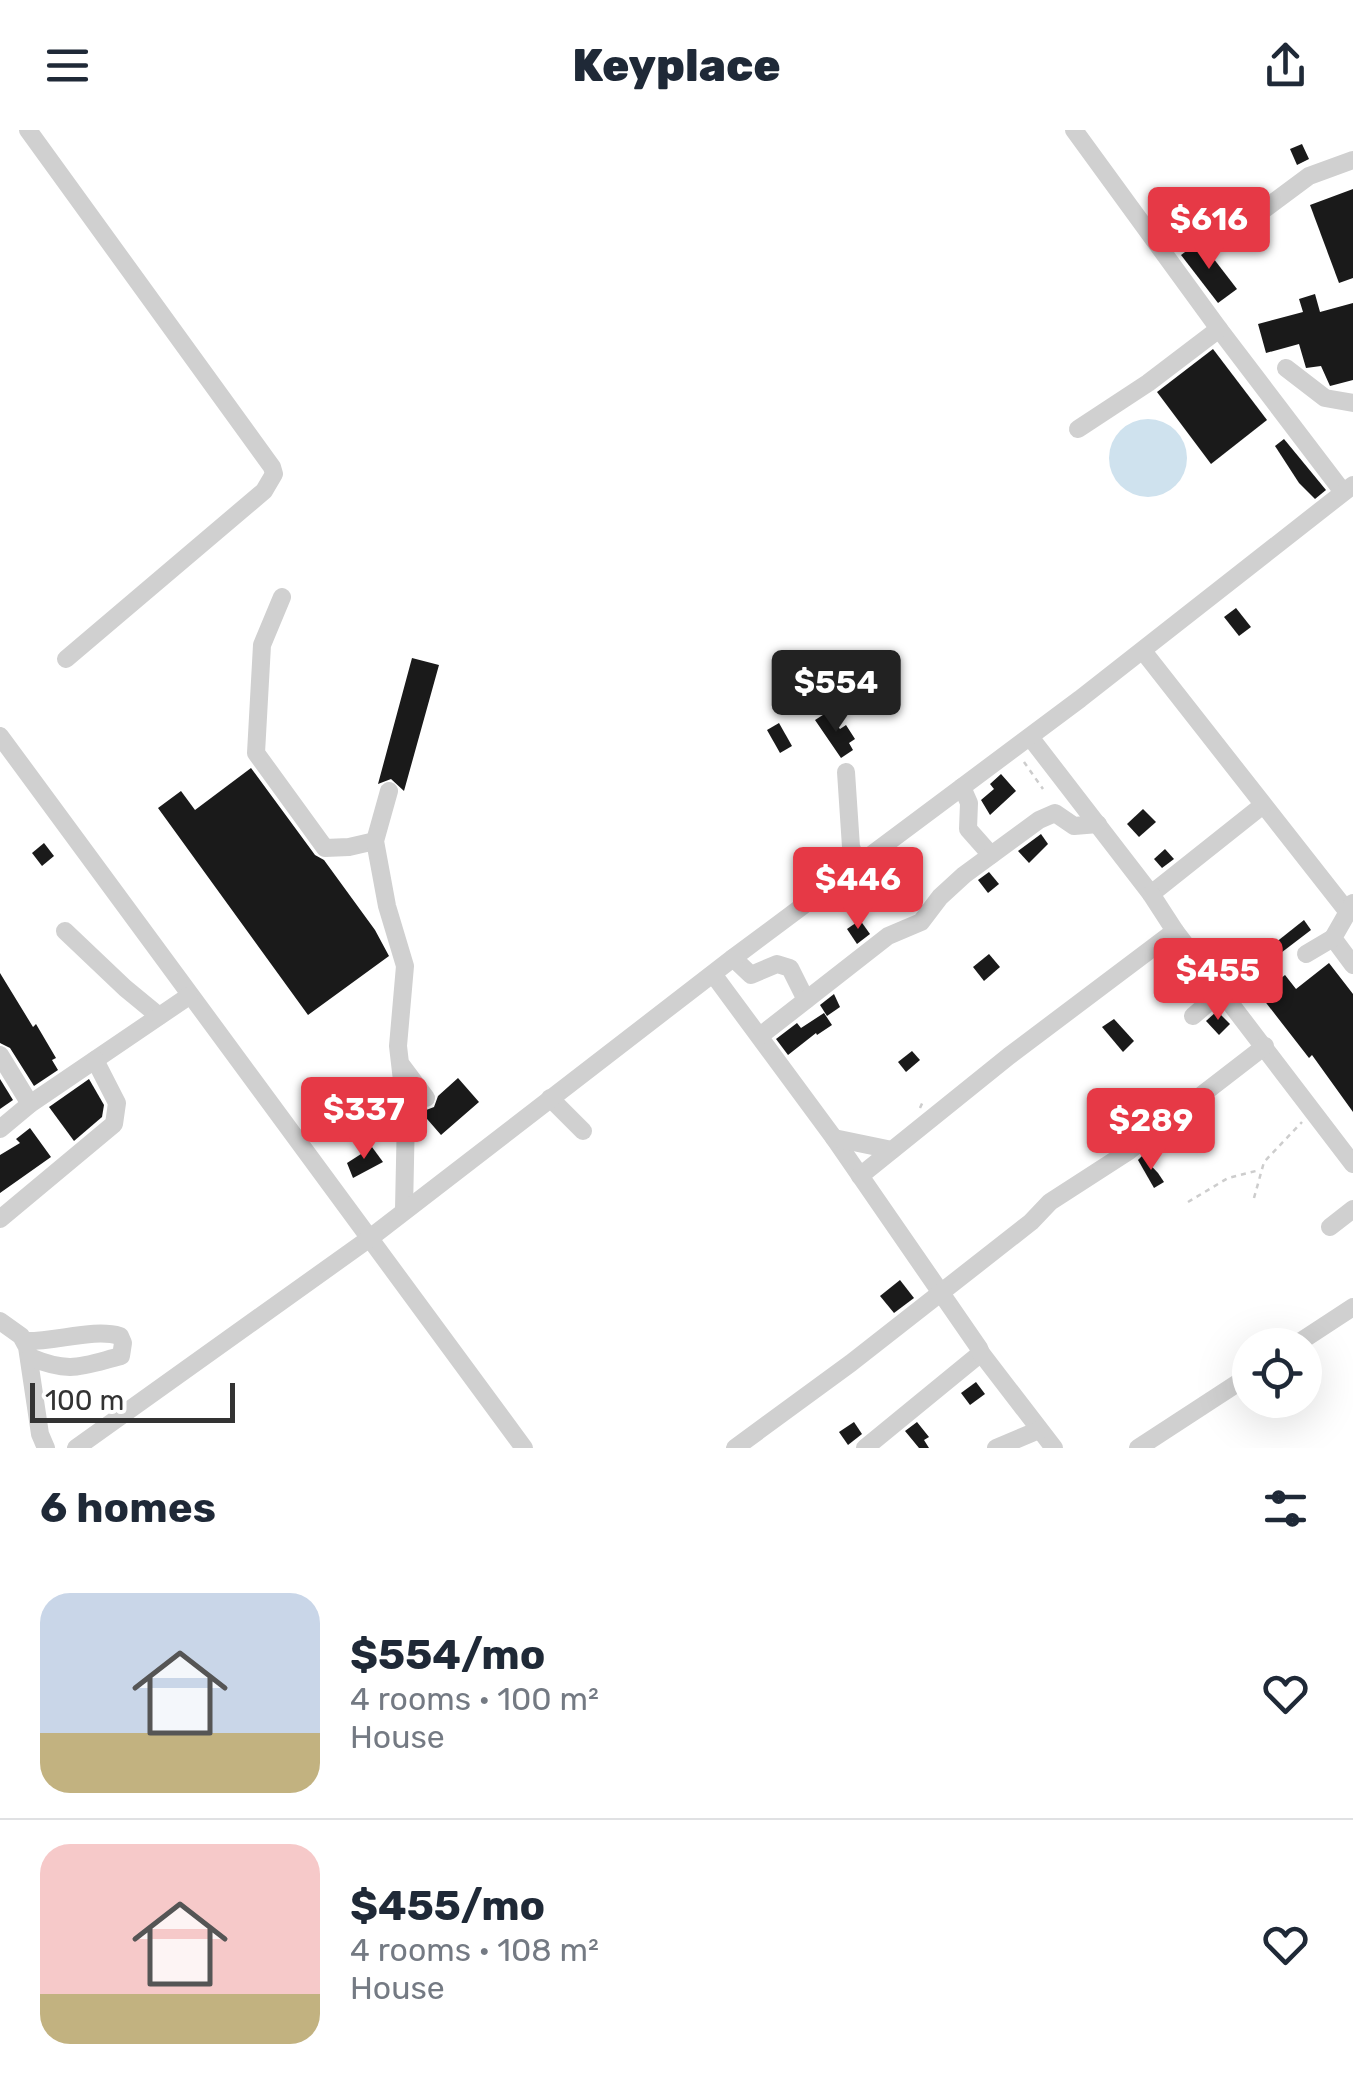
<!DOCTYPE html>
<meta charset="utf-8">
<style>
:root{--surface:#fff;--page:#f6f6f7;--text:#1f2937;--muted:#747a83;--line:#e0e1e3;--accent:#e63946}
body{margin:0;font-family:Rubik,sans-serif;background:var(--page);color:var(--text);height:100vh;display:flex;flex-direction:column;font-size:38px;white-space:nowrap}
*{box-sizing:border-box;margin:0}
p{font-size:32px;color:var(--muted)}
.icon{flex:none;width:55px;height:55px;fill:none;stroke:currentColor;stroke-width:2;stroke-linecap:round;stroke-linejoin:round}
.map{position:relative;height:1318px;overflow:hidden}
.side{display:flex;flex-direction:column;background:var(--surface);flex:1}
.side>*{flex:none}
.buttons{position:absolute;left:1232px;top:1198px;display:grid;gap:20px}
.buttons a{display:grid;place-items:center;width:90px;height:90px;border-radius:50%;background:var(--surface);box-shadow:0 10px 40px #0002;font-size:50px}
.scale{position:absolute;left:30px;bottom:25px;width:205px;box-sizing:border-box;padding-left:10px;border:5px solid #333;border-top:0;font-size:28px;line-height:35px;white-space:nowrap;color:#333;-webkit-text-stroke:8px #fff;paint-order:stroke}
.price{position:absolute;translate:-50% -85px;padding:0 22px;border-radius:10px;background:var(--accent);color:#fff;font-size:32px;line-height:65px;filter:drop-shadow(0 2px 5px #0008)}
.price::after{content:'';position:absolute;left:50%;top:60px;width:30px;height:22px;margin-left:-15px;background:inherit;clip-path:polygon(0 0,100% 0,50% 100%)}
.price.current{background:#222;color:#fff}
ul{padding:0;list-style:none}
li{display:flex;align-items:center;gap:30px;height:250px;padding:0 40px}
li+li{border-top:2px solid var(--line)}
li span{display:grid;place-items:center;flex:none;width:280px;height:200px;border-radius:30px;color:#555}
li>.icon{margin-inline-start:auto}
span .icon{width:120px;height:120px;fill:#fffc;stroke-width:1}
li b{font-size:42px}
h2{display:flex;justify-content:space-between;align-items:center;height:120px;padding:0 40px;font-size:42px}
header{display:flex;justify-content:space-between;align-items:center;height:130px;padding:0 40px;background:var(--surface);font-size:45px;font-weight:800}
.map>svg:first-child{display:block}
.water{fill:#cfe2ee}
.building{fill:#1a1a1a}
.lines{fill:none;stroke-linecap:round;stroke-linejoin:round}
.path{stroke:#cdcdcd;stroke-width:2.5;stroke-dasharray:5 5;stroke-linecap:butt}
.minor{stroke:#d0d0d0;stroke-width:18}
</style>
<header><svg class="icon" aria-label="menu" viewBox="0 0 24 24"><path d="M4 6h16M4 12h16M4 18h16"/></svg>Keyplace<svg class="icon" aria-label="share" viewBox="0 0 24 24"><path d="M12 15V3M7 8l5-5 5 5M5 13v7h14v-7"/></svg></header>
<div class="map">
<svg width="1353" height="1318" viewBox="0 0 1353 1318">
<rect width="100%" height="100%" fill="#fff"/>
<circle class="water" cx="1148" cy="328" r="39"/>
<g class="building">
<path d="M1302 14 1309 29 1297 35 1290 19Z"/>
<path d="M1353 59V148L1339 153 1310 75Z"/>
<path d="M1244 68 1246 77 1231 87 1227 73Z"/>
<path d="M1200 111 1237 159 1218 173 1181 125Z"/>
<path d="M1315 164 1320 182 1353 173V250L1330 256 1321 236 1306 238 1299 214 1266 223 1258 194 1303 182 1299 169Z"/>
<path d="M1213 219 1267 290 1211 334 1157 262Z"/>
<path d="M1284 309 1326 360 1315 369 1299 353 1275 316Z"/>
<path d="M1236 478 1251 497 1239 506 1224 487Z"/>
<path d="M412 528 439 535 404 661 391 649 378 654Z"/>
<path d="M826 583 840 599 846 595 855 609 849 613 853 620 841 628 815 590Z"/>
<path d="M779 593 792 616 780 623 767 600Z"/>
<path d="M251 638 315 725 324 730 375 800 389 826 308 885 158 678 181 661 195 680Z"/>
<path d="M1001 644 1016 661 990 685 981 670 994 659 990 654Z"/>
<path d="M1143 679 1156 692 1139 707 1127 694Z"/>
<path d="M1041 704 1048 714 1029 733 1018 721Z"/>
<path d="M44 713 54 726 42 736 32 723Z"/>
<path d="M1165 719 1174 729 1162 738 1154 729Z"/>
<path d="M902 723 910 732 907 735 912 742 901 753 889 741 892 737 890 735Z"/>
<path d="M989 742 999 754 988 763 978 750Z"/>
<path d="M860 790 870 804 857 814 847 799Z"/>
<path d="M1304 790 1311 800 1261 838 1255 829Z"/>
<path d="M989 824 1000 837 984 851 973 837Z"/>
<path d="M1184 833 1195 848 1188 855 1175 841Z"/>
<path d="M1329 833 1353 864V982L1312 925 1309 928 1260 865 1285 845 1296 859Z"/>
<path d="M0 843 33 897 36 894 56 928 52 930 58 940 34 956 10 918 0 913Z"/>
<path d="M834 864 840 877 827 886 820 875Z"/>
<path d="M1217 881 1230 894 1219 905 1206 891Z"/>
<path d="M824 883 832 895 817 905 816 903 788 925 776 909 797 893 801 898Z"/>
<path d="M1114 889 1134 911 1123 922 1102 897Z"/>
<path d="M912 921 920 930 906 942 898 932Z"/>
<path d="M458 948 479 972 441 1005 421 982 434 977 438 966Z"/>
<path d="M0 949 13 970 0 979Z"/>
<path d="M89 949 104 975 102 987 74 1011 49 977Z"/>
<path d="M30 998 51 1027 0 1063V1025L20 1013 16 1009Z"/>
<path d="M372 1017 383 1032 353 1048 347 1033Z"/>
<path d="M1142 1026 1158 1043 1164 1052 1154 1058 1138 1030Z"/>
<path d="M900 1150 914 1168 894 1183 880 1166Z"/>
<path d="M976 1252 985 1264 970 1275 961 1263Z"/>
<path d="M854 1292 862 1304 848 1315 839 1302Z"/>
<path d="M917 1292 929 1307 924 1310 929 1318H919L905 1301Z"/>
</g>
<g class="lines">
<g class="path">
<path d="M1024 632 1043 659"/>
<path d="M920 978 924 969"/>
<path d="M1254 1068 1264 1032 1302 992"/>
<path d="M1188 1072 1228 1048 1260 1040"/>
</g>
<g class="minor">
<path d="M28 0 272 337 274 344 264 361 66 529"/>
<path d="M1074 0 1219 199 1343 362"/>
<path d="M1220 112 1309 46 1353 30"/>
<path d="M1286 238 1325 268 1353 273"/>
<path d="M1078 299 1148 253 1219 199"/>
<path d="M282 467 262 515 256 623 325 718 349 717 375 711"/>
<path d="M1143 521 1347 781"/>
<path d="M0 606 524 1318"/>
<path d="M1030 607 1151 764 1263 675"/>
<path d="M846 642 851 717 858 734"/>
<path d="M962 657 969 673 968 699 991 725"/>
<path d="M389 661 375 711 387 776 405 836 398 916 406 985 404 1079"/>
<path d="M1353 773 1333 808 1353 835"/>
<path d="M65 801 125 858 159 886"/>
<path d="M1175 801 1353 1034"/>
<path d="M1306 824 1333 808"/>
<path d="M733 828 751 845 777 834 790 838 806 870"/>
<path d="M713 844 834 1008 979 1218 981 1223 865 1318"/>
<path d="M1193 886 1222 861"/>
<path d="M760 906 888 806 921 792 940 767 964 745 1039 690 1055 683 1074 696 1098 694"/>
<path d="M0 925 30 974"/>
<path d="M402 936 426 968"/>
<path d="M550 968 583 1001"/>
<path d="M0 999 30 974 189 866"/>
<path d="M834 1008 892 1020"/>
<path d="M860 1046 1009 926 1175 801 1151 764"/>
<path d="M0 1089 114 994 117 973 95 930"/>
<path d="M1330 1097 1353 1079"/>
<path d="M0 1191 21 1206 27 1217 40 1304 46 1318"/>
<path d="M25 1211C55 1212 94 1198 120 1206L123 1213 121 1226C82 1236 70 1244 30 1227"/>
<path d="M1295 1215 1353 1177"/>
<path d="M981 1223 1054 1318"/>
<path d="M76 1318 370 1108 733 828 1080 569 1353 355"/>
<path d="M735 1318 851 1233 1031 1092 1050 1072 1129 1021 1265 916"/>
<path d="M996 1318 1039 1300"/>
<path d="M1138 1318 1250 1245"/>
</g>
</g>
</svg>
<div class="buttons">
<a><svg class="icon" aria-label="locate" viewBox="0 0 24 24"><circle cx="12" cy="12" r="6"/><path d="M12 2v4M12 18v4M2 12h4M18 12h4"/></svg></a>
</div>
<div class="scale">100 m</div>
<b class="price" style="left:1209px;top:142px">$616</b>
<b class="price current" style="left:836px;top:605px">$554</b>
<b class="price" style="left:858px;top:802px">$446</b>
<b class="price" style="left:1218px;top:893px">$455</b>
<b class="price" style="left:364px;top:1032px">$337</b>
<b class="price" style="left:1151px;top:1043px">$289</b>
</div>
<section class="side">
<h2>6 homes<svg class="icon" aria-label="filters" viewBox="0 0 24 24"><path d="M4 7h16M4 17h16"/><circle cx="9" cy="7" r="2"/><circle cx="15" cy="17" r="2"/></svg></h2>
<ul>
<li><span style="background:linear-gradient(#c9d6e8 70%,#c2b280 0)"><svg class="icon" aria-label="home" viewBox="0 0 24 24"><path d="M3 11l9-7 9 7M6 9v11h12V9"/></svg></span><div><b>$554/mo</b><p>4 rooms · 100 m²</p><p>House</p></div><svg class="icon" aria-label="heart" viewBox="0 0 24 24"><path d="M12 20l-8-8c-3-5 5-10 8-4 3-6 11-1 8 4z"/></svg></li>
<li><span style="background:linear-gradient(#f6c9c9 75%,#c2b280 0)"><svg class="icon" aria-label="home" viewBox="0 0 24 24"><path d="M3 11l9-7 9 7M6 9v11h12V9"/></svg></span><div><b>$455/mo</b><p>4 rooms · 108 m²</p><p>House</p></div><svg class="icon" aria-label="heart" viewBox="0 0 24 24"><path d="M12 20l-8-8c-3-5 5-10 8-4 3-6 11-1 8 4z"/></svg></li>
</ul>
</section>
